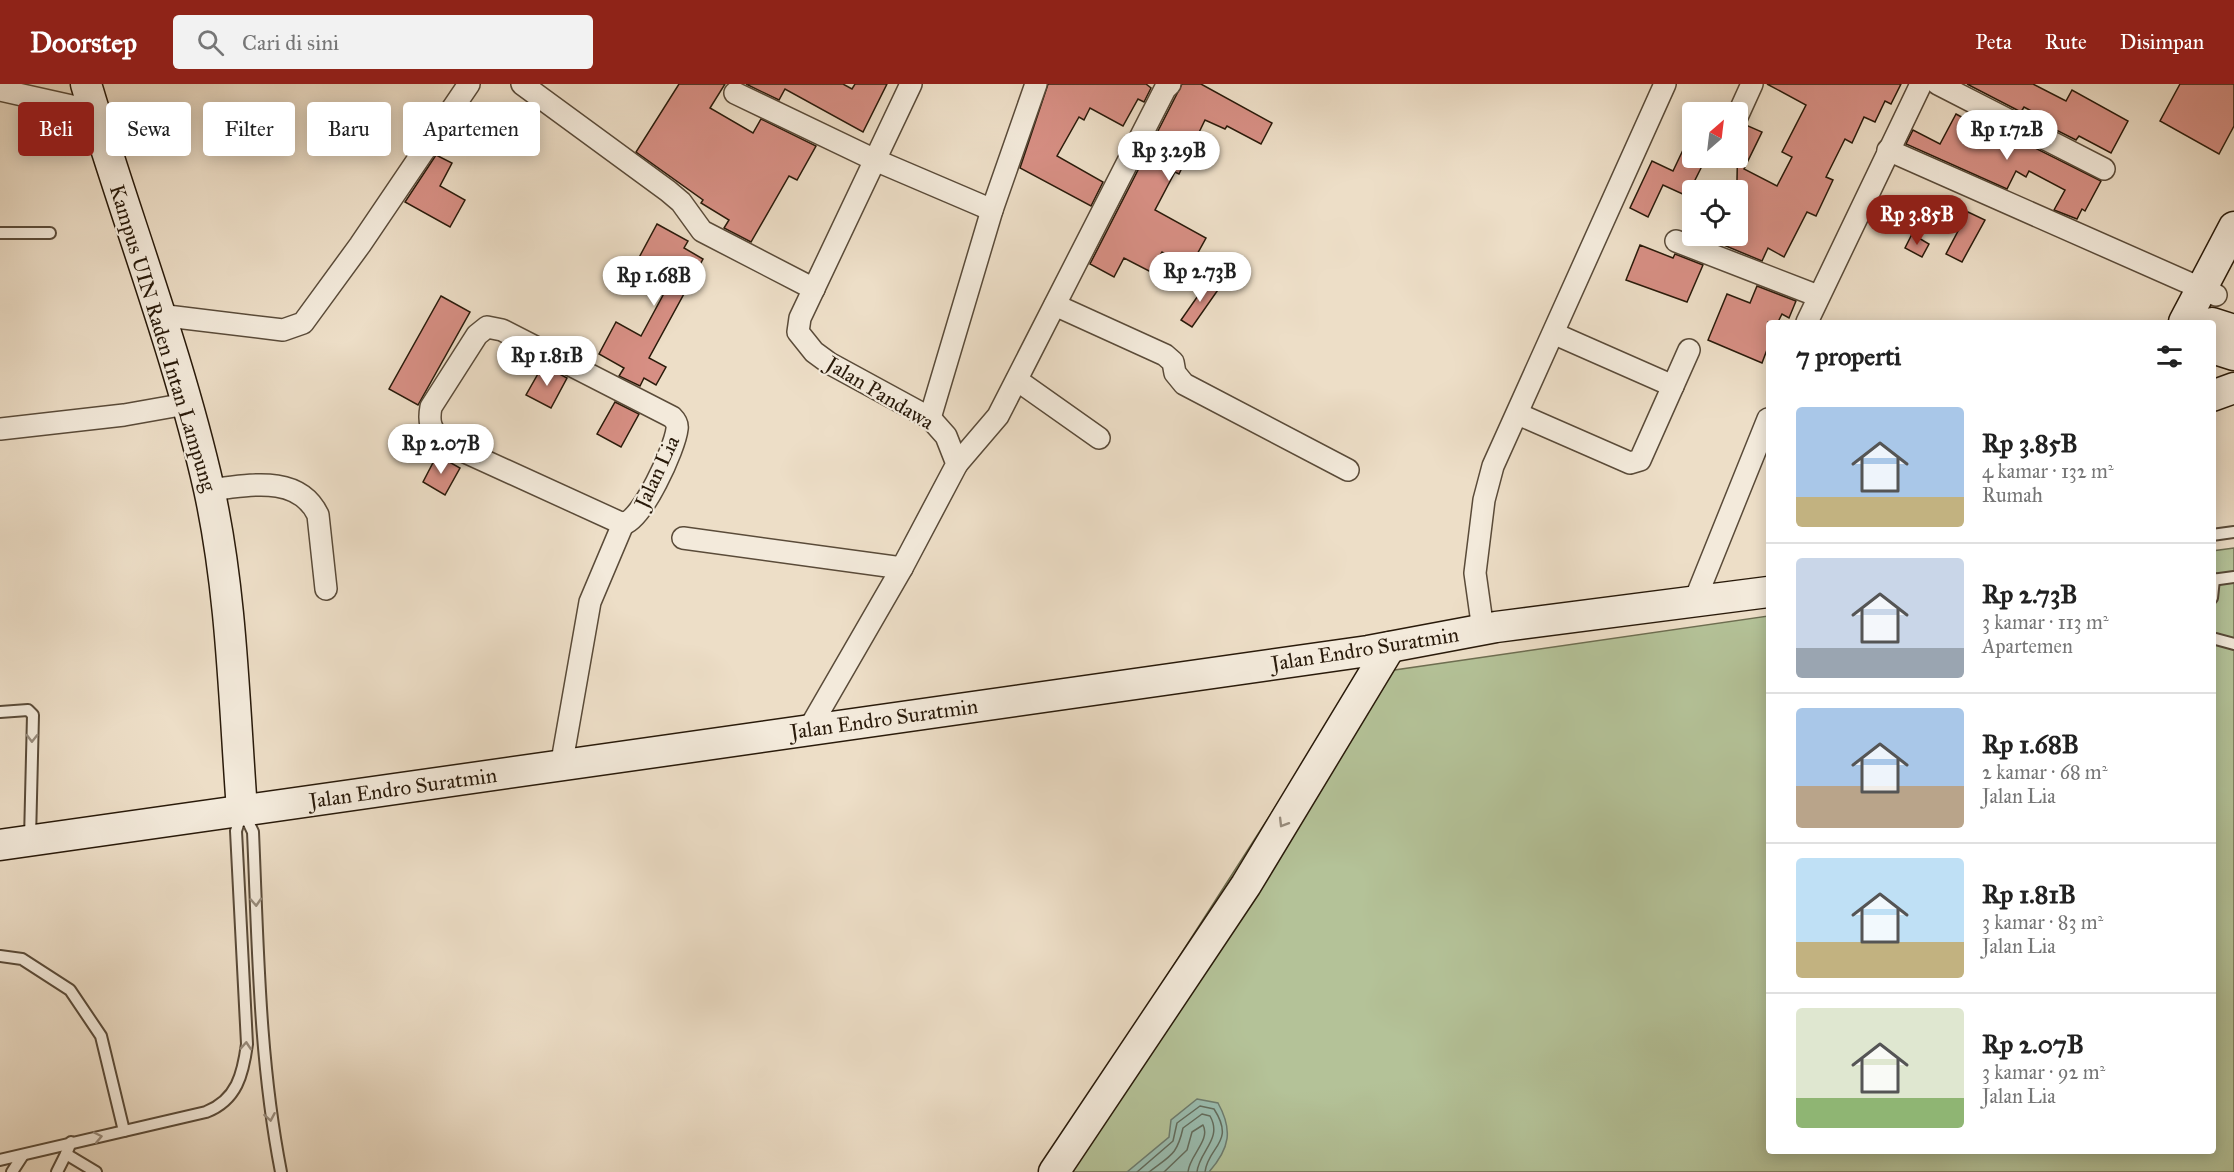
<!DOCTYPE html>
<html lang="id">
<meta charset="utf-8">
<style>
:root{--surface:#fff;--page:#f2f2f2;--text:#222;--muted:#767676;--line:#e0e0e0;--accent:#8f2418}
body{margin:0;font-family:"IM FELL Great Primer",serif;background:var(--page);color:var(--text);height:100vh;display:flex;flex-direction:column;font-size:22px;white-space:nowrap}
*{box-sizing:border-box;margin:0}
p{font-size:20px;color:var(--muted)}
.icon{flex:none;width:33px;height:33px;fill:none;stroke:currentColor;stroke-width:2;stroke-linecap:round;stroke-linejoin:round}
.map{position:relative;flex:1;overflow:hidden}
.side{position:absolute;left:1766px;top:236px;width:450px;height:834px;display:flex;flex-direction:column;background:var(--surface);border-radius:6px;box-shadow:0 3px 15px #0003}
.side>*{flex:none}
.top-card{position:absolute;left:18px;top:18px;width:570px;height:54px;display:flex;gap:12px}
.needle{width:39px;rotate:28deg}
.fabs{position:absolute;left:1682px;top:18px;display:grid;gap:12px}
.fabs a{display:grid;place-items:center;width:66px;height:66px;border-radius:6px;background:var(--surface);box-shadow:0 3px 15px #0003;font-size:30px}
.price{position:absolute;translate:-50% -51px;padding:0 14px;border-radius:21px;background:#fff;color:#222;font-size:20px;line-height:39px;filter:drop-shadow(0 2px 3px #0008)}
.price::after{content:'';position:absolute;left:50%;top:36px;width:18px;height:14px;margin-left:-9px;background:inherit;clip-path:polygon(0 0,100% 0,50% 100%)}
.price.on{background:var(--accent);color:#fff}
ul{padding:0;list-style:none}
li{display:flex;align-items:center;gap:18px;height:150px;padding:0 30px}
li+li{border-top:2px solid var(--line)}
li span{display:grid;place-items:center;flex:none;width:168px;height:120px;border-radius:6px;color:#555}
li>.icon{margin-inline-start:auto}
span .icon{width:72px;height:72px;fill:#fffc;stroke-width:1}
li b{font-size:26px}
h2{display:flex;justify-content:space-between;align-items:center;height:72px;padding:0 30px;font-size:26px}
.pill{padding:0 21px;border-radius:6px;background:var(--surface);box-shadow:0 3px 15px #0003;font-size:21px;line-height:54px}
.pill.on{background:var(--accent);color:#fff}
header{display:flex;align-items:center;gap:36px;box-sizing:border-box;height:84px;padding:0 30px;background:var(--accent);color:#fff}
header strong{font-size:28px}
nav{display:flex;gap:33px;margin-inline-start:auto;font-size:21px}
.search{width:420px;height:54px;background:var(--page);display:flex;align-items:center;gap:15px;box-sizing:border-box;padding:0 21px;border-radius:6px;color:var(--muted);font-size:22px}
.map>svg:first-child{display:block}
.green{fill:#b4c298;stroke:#6e6e51;stroke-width:1.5}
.water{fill:#9abdb0;stroke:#6d7c6e;stroke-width:1.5}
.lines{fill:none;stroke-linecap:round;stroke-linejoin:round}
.shore{stroke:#626c5d;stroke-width:1.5}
.building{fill:#d78f84;stroke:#291a0a;stroke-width:1.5}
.lane-casing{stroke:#5a4b39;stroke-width:14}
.street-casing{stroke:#5a4b39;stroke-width:24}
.secondary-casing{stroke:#291a0a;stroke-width:33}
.lane{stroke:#f3eadb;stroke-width:10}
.street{stroke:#f3eadb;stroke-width:21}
.secondary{stroke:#f3eadb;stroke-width:30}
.oneway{stroke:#988c7d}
.labels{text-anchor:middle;stroke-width:4.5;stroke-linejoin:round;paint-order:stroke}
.street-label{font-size:21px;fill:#291a0a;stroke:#f3eadb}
</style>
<header>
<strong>Doorstep</strong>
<div class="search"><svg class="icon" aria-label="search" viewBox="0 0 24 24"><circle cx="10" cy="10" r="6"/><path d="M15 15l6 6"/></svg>Cari di sini</div>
<nav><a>Peta</a><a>Rute</a><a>Disimpan</a></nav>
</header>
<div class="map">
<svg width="2234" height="1088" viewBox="0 0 2234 1088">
<rect width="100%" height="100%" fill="#eddec7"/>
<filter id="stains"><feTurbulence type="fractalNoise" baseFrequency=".00333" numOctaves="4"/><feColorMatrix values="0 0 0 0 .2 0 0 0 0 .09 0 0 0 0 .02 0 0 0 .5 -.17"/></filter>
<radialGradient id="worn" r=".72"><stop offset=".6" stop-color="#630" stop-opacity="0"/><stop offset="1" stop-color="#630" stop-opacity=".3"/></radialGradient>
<path class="green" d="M2234 464V1088H1041L1360 591 1768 532V1066H2212V467Z"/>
<path class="water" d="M1197 1015 1218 1019C1233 1046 1230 1064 1209 1088H1127L1169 1053 1171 1036Z"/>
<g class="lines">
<g class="shore">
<path d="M1137 1088 1173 1057 1177 1039 1200 1022 1214 1025C1236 1059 1208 1062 1205 1088"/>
<path d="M1149 1088C1171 1071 1177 1071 1183 1044L1202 1030 1210 1032C1223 1055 1199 1067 1197 1088"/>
<path d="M1164 1088 1187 1066 1192 1048 1203 1041C1211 1056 1189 1072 1188 1088"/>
</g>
</g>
<g class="building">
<path d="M679 0H725L710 24 753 49 761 35 816 62 797 96 789 92 751 158 724 144 729 136 701 119 703 116 636 68Z"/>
<path d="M746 0H843L852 5 855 0H887L863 48 785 5 779 16Z"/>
<path d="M1048 0H1146L1151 4 1144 18 1138 15 1123 42 1090 24 1084 36 1079 33 1057 72 1103 98 1091 122 1020 84Z"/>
<path d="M1182 0H1201L1272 39 1261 60 1227 42 1225 45 1205 36 1179 90 1175 88 1155 126 1206 154 1190 183 1162 168 1151 188 1124 174 1114 193 1090 180Z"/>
<path d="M1767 0H1901L1891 20 1885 17 1875 38 1864 33 1852 59 1845 55 1826 93 1833 96 1816 132 1807 128 1784 173 1768 164 1762 177 1702 152H1737V106H1732L1737 96 1738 46 1746 41 1762 48 1744 85 1777 102 1792 73 1782 68 1806 21Z"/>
<path d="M1967 0H2033L2066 17 2072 6 2128 37 2111 69 2079 52 2076 56 2052 44 2054 39 2024 23 2021 28Z"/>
<path d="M2180 0H2234V42L2219 70 2160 37Z"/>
<path d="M1956 30 1978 42 1981 37 2101 97 2085 127 2082 125 2077 135 2054 126 2065 106 2029 87 2026 93 2016 87 2007 105 1906 60 1913 46 1940 60Z"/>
<path d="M1692 47V74H1706L1687 112 1663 101 1648 133 1630 124 1652 77 1673 87Z"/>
<path d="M436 71 452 79 440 102 465 116 450 143 405 118Z"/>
<path d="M1968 128 1985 136 1962 178 1946 170Z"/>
<path d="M657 140 688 157 684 164 703 175 649 274 666 283 656 301 644 294 640 302 619 292 624 284 599 270 616 238 641 252 669 200 635 181Z"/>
<path d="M1912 150 1929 160 1922 173 1905 164Z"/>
<path d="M1640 161 1673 174 1675 170 1703 181 1687 218 1626 196Z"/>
<path d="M1209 196 1220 203 1192 243 1181 236Z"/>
<path d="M1757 202 1796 217 1789 234 1782 230 1778 238H1768V263L1762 279 1708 256 1727 210 1750 219Z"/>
<path d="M441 212 470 228 418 321 389 305Z"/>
<path d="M543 281 567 294 551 324 526 311Z"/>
<path d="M615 318 639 330 621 363 597 350Z"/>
<path d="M437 371 460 384 445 411 423 398Z"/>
</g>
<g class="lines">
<defs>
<g id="lane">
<path d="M0 149H50"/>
<path d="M2212 451 2234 448"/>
<path d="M2212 496 2234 493"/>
<path d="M2212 514 2214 495"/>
<path d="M2212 554 2234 560"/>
<path d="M0 628 28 626 33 631 30 755"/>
<path d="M244 729 253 748C258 862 259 976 281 1088"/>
<path d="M0 872 22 875 70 906 101 952 124 1047"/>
<path d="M71 1058 66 1070 96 1088"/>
<path d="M0 1076 206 1028C237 1016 243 990 247 960L236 747 241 731"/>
<path d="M12 1088 23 1071"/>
<path d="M57 1088 66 1070"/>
</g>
<g id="street">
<path d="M522 0 668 107 681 118 702 147 814 205"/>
<path d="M1938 0 2104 85"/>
<path d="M0 6 94 27"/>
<path d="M735 9 875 76 992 126"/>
<path d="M1737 33 1752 0"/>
<path d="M1888 66 2216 211"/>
<path d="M1676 157 1818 212"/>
<path d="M1055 221 1165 271 1173 278 1175 289 1184 300 1348 386"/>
<path d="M159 231 283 246 303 239 360 161 469 0"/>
<path d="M1807 238 1921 0"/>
<path d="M487 243 502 246 672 333C675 336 678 340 677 345 675 364 642 437 623 440L441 357C431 345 428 339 431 323L477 251Z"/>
<path d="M1555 250 1673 302"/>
<path d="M1017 296 1099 354"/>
<path d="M1518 330 1630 379 1640 376 1689 266"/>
<path d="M930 334 992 126 1036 0"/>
<path d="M0 345 124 331 186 320"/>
<path d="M957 380 998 332 1165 5 1170 0"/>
<path d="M209 406C246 402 298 389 318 431L326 505"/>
<path d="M683 454 902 484"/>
<path d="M1695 516 1768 335"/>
<path d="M1483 546 1475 489 1484 416 1493 382 1665 0"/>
<path d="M809 645 902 484 957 380 946 352 930 334 829 279 814 268 798 248 800 234 911 0"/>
<path d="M561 683 590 518 623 440"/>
</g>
<g id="secondary">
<path d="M86 0C126 135 178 268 209 405 232 510 234 619 242 726"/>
<path d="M2184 238 2234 143"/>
<path d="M2212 239 2234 246"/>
<path d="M2212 264 2234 271"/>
<path d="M2212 312 2234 304"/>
<path d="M0 761 1368 567 1496 543 1768 508"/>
<path d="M1054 1088 1246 801 1390 563"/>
</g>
</defs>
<use href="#lane" class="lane-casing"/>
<use href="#street" class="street-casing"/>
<use href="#secondary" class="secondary-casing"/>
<use href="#lane" class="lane"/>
<use href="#street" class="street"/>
<use href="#secondary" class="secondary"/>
</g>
<defs><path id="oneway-chevron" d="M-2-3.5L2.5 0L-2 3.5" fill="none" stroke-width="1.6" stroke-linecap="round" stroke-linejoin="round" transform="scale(1.5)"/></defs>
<g class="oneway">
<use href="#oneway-chevron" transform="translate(32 654) rotate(91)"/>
<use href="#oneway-chevron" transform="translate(1283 739) rotate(121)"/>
<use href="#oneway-chevron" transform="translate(256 818) rotate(87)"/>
<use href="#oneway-chevron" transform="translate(246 962) rotate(-86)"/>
<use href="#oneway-chevron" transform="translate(270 1033) rotate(80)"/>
<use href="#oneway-chevron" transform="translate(98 1053) rotate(-12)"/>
</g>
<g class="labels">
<g class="street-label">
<text transform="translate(163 254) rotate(73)" y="7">Kampus UIN Raden Intan Lampung</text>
<text transform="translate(880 309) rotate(31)" y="7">Jalan Pandawa</text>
<text transform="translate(657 388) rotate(-65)" y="7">Jalan Lia</text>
<text transform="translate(1365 565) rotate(-9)" y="7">Jalan Endro Suratmin</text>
<text transform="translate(884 635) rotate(-8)" y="7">Jalan Endro Suratmin</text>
<text transform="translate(403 704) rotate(-8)" y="7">Jalan Endro Suratmin</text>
</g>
</g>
<rect width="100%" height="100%" filter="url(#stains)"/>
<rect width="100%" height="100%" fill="url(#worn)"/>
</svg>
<div class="fabs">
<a><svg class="needle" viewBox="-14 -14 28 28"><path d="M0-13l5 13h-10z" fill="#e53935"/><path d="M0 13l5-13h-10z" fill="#767676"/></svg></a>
<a><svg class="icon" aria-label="locate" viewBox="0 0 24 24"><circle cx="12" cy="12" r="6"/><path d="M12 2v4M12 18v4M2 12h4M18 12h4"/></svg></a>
</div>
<b class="price" style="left:2007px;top:77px">Rp 1.72B</b>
<b class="price" style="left:1169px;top:98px">Rp 3.29B</b>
<b class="price on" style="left:1917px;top:162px">Rp 3.85B</b>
<b class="price" style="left:1200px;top:219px">Rp 2.73B</b>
<b class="price" style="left:654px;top:223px">Rp 1.68B</b>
<b class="price" style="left:547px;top:303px">Rp 1.81B</b>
<b class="price" style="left:441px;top:391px">Rp 2.07B</b>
<div class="top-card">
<a class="pill on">Beli</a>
<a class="pill">Sewa</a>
<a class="pill">Filter</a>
<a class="pill">Baru</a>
<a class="pill">Apartemen</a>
</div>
<section class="side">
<h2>7 properti<svg class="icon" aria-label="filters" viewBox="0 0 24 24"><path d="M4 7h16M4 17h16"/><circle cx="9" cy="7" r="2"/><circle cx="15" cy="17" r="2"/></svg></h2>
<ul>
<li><span style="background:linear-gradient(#a9c7e8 75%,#c2b280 0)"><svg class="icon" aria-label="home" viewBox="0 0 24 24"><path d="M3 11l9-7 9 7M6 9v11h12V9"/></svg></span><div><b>Rp 3.85B</b><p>4 kamar · 132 m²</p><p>Rumah</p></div></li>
<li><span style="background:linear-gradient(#c9d6e8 75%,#9aa5b1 0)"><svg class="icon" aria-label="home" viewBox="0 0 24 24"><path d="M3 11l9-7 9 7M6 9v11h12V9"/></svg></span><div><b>Rp 2.73B</b><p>3 kamar · 113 m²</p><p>Apartemen</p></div></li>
<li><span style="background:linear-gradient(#a9c7e8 65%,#b9a48a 0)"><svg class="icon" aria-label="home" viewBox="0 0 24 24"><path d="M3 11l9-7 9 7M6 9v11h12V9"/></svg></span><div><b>Rp 1.68B</b><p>2 kamar · 68 m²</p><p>Jalan Lia</p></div></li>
<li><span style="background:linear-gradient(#bfe0f5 70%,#c2b280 0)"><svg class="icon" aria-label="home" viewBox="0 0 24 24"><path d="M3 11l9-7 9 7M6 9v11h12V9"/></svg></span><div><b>Rp 1.81B</b><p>3 kamar · 83 m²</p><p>Jalan Lia</p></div></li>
<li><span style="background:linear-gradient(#dfe7d0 75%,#8fb573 0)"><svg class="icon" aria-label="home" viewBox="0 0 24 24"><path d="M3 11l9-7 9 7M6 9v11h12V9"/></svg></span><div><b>Rp 2.07B</b><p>3 kamar · 92 m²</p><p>Jalan Lia</p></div></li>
</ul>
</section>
</div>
